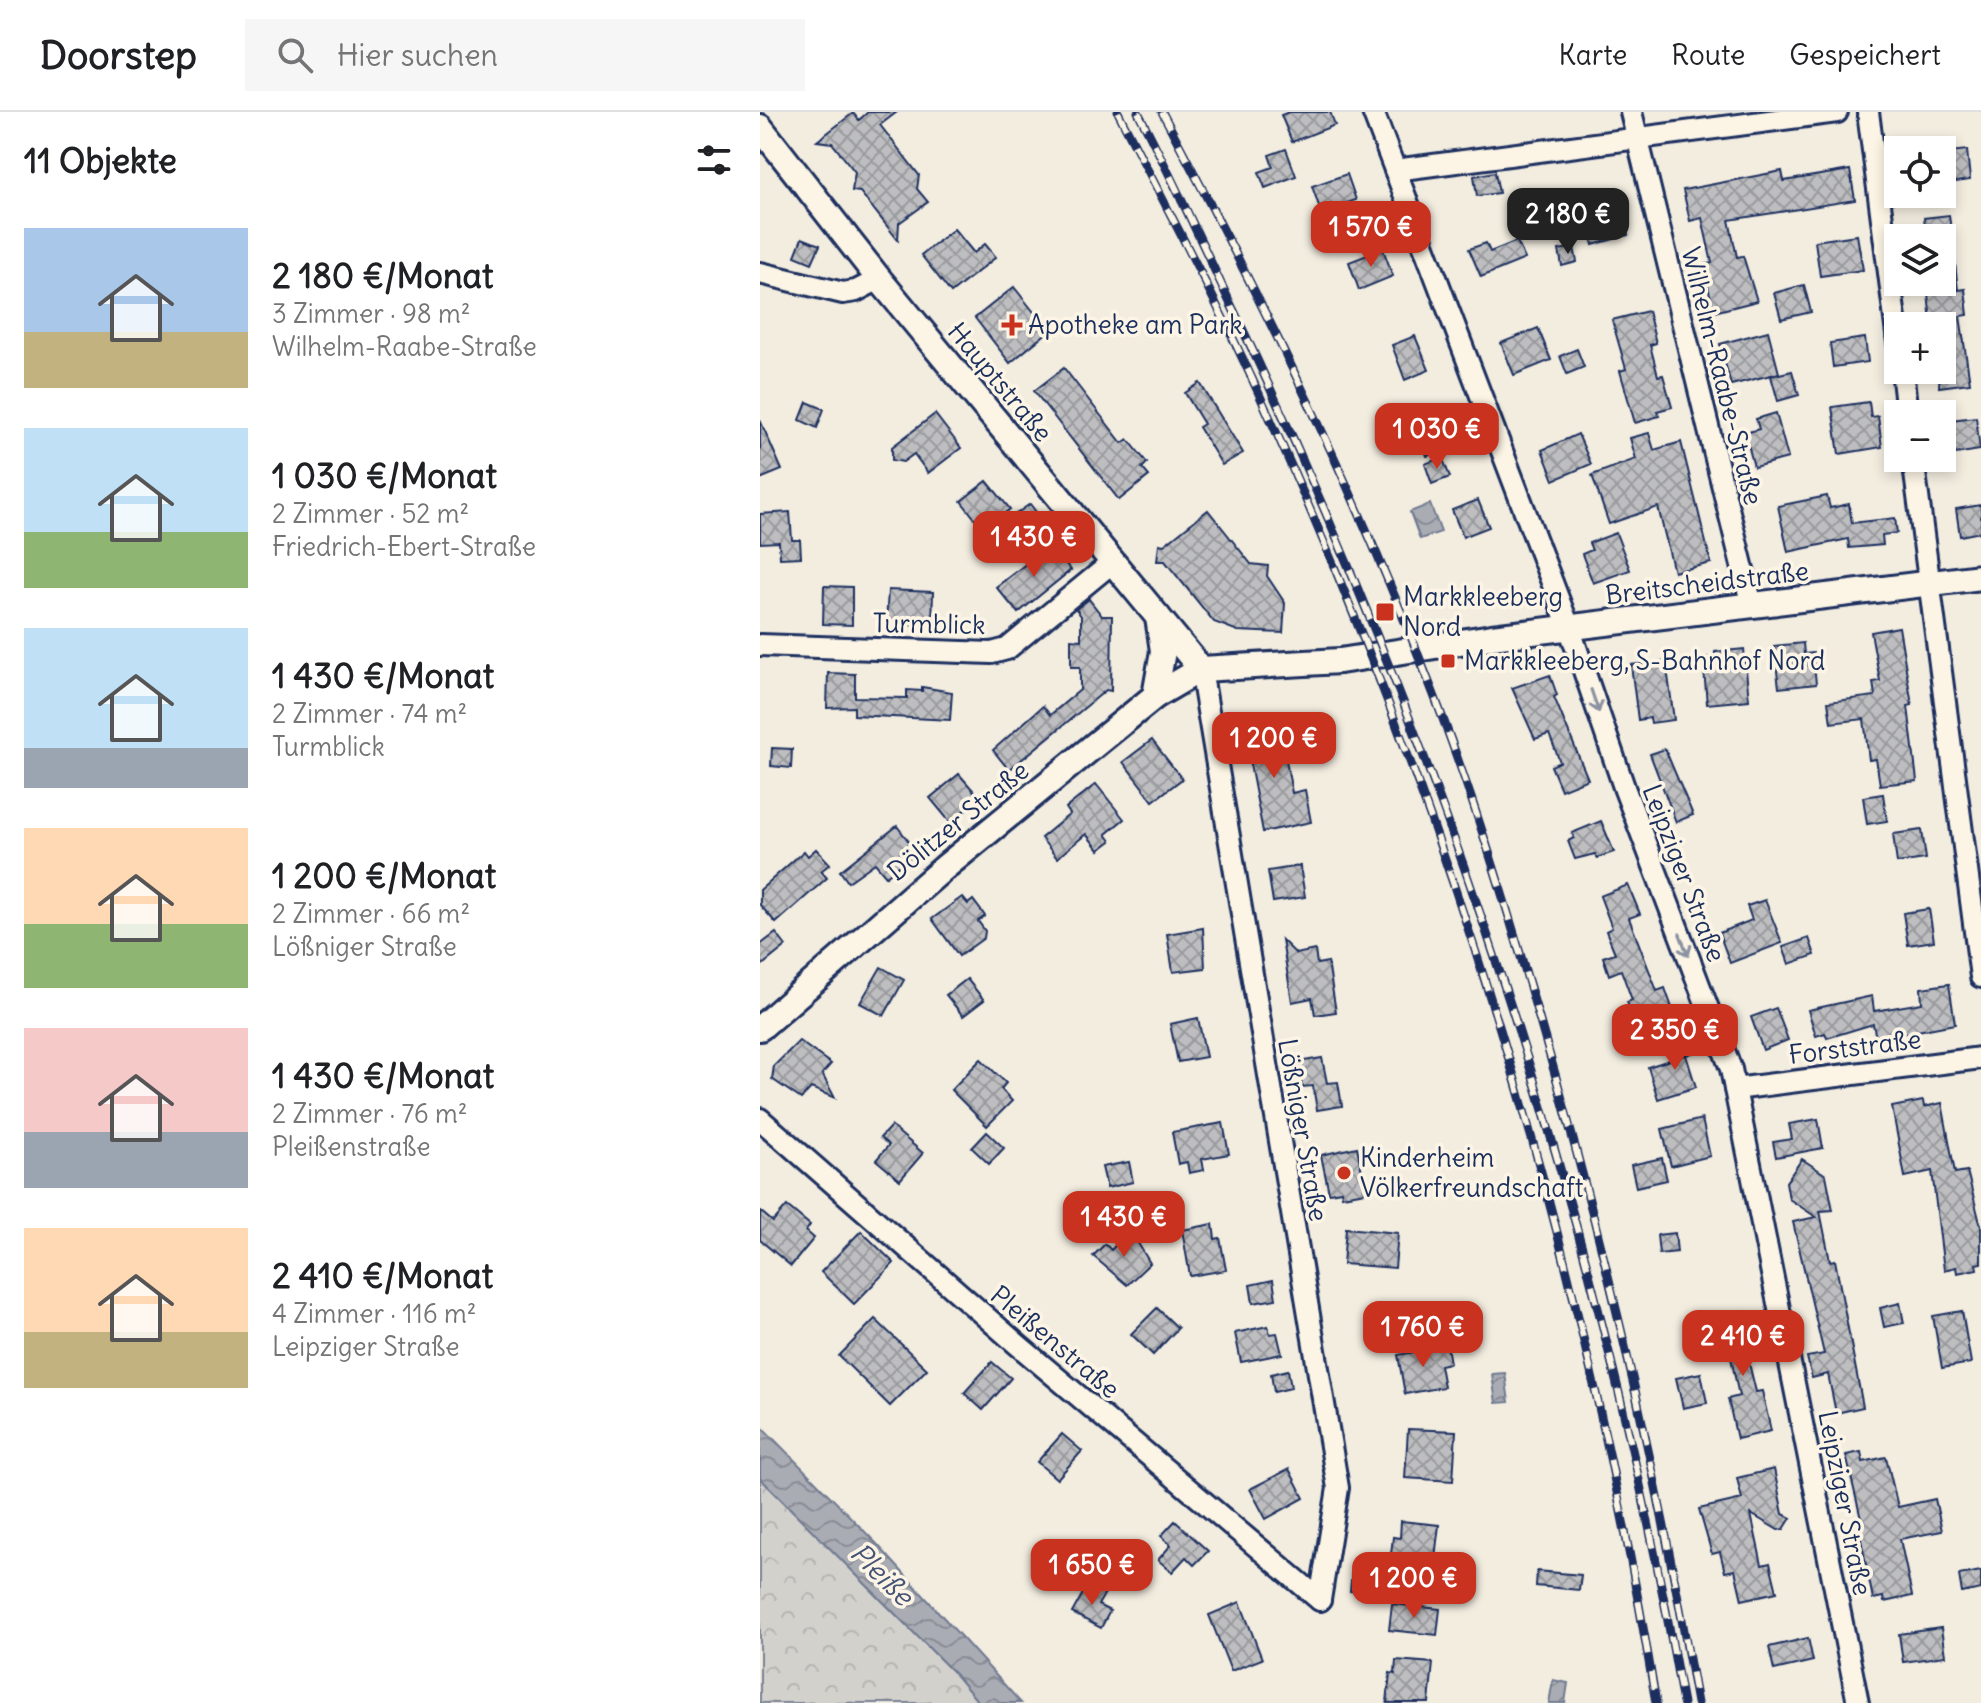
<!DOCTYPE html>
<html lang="de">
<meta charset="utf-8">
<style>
:root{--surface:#fff;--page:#f6f6f6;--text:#202124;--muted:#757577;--line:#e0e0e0;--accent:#c8321e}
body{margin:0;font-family:Delius,sans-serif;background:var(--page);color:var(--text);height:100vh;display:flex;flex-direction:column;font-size:30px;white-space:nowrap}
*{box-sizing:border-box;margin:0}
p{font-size:26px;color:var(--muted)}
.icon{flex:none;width:44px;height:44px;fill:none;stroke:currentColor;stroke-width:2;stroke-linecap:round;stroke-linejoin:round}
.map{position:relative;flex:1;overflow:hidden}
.drawer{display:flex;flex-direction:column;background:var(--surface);width:760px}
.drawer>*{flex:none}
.tools{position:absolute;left:1124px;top:24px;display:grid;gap:16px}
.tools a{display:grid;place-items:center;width:72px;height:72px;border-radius:0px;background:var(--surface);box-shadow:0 4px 12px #0003;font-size:40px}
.price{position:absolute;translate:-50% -68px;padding:0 18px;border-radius:16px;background:var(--accent);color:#fff;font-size:26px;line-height:52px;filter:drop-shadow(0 2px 4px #0008)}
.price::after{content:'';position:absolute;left:50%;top:48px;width:24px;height:18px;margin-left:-12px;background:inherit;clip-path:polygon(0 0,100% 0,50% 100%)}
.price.current{background:#222;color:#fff}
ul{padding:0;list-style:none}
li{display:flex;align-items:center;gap:24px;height:200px;padding:0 24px}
li span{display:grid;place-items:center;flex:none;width:224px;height:160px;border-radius:0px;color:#555}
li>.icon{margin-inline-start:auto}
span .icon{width:96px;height:96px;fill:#fffc;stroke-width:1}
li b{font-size:34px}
h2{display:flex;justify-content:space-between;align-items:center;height:96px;padding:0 24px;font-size:34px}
header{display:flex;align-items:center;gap:48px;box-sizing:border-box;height:112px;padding:0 40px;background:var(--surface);border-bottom:2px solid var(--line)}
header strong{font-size:38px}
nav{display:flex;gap:44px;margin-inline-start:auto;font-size:28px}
.search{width:560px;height:72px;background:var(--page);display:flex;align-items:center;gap:20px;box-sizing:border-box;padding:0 28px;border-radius:0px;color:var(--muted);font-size:30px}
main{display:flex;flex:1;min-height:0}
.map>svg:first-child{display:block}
.forest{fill:url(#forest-crowns);stroke:#778095;stroke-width:2}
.water{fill:url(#water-waves);stroke:#707a91;stroke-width:2}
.building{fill:url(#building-cross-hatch);stroke:#1b2f5e;stroke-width:2}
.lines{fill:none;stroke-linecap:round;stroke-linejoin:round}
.minor-casing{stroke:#1b2f5e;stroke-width:26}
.major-casing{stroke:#1b2f5e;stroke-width:30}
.minor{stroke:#fcf5e5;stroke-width:20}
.major{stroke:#fcf5e5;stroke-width:24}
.rail-casing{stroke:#1b2f5e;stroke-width:9}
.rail{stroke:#fcf5e5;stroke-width:6;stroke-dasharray:18;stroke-linecap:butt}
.oneway{stroke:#8c92a2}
.poi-dot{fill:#c8321e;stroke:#fcf5e5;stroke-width:3}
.labels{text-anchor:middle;stroke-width:7;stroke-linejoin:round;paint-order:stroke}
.poi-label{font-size:26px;fill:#1b2f5e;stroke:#fcf5e5;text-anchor:start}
.street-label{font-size:26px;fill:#1b2f5e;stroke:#fcf5e5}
.water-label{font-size:28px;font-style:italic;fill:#465478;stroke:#fcf5e5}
</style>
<header>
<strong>Doorstep</strong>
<div class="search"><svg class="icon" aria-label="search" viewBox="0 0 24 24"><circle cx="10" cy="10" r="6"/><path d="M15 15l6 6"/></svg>Hier suchen</div>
<nav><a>Karte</a><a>Route</a><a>Gespeichert</a></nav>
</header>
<main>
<section class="drawer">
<h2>11 Objekte<svg class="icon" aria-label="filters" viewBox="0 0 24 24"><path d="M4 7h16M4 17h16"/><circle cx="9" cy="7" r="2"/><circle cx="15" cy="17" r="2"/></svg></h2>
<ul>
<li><span style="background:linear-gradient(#a9c7e8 65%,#c2b280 0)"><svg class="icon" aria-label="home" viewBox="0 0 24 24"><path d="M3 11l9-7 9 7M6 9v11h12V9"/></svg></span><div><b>2 180 €/Monat</b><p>3 Zimmer · 98 m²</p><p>Wilhelm-Raabe-Straße</p></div></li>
<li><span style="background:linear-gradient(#bfe0f5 65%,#8fb573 0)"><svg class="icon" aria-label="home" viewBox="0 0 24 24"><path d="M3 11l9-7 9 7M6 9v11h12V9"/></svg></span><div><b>1 030 €/Monat</b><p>2 Zimmer · 52 m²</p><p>Friedrich-Ebert-Straße</p></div></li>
<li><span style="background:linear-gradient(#bfe0f5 75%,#9aa5b1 0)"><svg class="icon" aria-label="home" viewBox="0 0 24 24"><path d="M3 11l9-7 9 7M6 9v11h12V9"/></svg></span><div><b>1 430 €/Monat</b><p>2 Zimmer · 74 m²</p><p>Turmblick</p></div></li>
<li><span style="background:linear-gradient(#ffd9b3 60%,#8fb573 0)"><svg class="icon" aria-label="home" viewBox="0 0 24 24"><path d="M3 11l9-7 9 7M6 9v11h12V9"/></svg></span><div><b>1 200 €/Monat</b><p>2 Zimmer · 66 m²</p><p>Lößniger Straße</p></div></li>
<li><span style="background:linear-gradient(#f6c9c9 65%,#9aa5b1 0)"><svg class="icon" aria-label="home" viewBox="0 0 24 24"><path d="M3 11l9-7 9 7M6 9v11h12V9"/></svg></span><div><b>1 430 €/Monat</b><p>2 Zimmer · 76 m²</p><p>Pleißenstraße</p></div></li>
<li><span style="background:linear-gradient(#ffd9b3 65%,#c2b280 0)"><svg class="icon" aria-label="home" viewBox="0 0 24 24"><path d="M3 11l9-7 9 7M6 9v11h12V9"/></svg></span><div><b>2 410 €/Monat</b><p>4 Zimmer · 116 m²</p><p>Leipziger Straße</p></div></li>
</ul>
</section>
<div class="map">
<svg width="1221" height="1591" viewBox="0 0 1221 1591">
<defs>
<pattern id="forest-crowns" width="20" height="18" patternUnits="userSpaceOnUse" patternTransform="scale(2)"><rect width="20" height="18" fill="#d3d1cc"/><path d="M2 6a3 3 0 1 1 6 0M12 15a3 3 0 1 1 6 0" fill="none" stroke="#b5b4b2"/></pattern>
<pattern id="water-waves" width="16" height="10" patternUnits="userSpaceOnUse" patternTransform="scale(2)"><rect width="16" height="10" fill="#a9acb3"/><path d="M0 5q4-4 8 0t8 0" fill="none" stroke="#898c95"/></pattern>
<pattern id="building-cross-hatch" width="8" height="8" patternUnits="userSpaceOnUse" patternTransform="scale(2)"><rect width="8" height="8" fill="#bebec0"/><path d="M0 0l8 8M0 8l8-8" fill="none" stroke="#9a9b9f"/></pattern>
</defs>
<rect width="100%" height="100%" fill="#f3ede0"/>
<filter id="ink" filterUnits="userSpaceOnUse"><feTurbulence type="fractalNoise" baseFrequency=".0125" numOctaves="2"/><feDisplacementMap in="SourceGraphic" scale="16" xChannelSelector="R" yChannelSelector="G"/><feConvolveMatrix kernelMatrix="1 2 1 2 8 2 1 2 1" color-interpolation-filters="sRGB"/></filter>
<g filter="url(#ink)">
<path class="forest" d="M0 1366 194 1561 219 1591H0Z"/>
<g class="water">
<path d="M670 392 681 420 660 427 650 400Z"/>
<path d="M745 1261 749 1290 736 1291 732 1262Z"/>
<path d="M0 1313 116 1431 261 1591H219L194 1561 0 1366Z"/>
<path d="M793 1568 808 1571 805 1591H789Z"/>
</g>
<g class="building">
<path d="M108 0H137L120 13 159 63 157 77 168 90 139 111 138 128 100 80 92 79 95 60 72 31 57 29 93 1 99 8Z"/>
<path d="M529 0H570L575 13 532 30 521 3Z"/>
<path d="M526 37 536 64 505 76 499 60 513 55 509 43Z"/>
<path d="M1207 38 1210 68 1182 72V41Z"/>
<path d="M1090 58 1095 88 969 108 977 145 983 144 997 189 954 200 943 153 952 151 942 106 930 109 923 78 1022 59 1024 69Z"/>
<path d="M735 60 739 81 717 84 714 64Z"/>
<path d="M587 62 596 88 561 100 552 74Z"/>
<path d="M858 85 868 123 833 133 823 94Z"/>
<path d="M1189 103 1192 126H1166L1164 106Z"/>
<path d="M194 117 214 141 225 132 236 145 191 181 161 143Z"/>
<path d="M1097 123 1103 158 1060 164 1055 129Z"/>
<path d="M42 126 60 133 52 151 35 144Z"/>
<path d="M757 129 765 147 721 165 709 137 726 131 730 140Z"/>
<path d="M1193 133 1198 178 1205 177 1208 203 1200 204 1210 271 1179 275 1182 214H1178V209L1171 210 1168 181 1182 180V134Z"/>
<path d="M814 135 817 150 802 154 799 138Z"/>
<path d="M623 137 633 164 599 178 589 150Z"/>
<path d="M1044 173 1051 200 1021 207 1014 181Z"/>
<path d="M254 175 289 219 250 251 215 206Z"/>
<path d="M888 199 896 231 890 233 898 264 903 263 912 295 897 299 899 304 875 311 860 259 866 257 852 208Z"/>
<path d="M778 216 791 248 754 263 741 231Z"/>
<path d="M1008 219 1019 261 971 273 960 232Z"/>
<path d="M655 224 669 258 645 268 632 233Z"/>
<path d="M1105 226 1108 250 1073 255 1070 231Z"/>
<path d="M817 237 824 255 807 262 800 244Z"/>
<path d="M304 256 362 331 368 327 387 351 382 356 389 364 359 388 274 279Z"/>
<path d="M1032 259 1039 283 1018 289 1011 264Z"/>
<path d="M440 271 483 341 462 353 439 315 444 312 425 281Z"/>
<path d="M47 290 64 297 57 316 40 308Z"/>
<path d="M1109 290 1111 305 1118 304 1122 335 1079 342 1072 295Z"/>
<path d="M1016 301 1028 346 994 355 985 321 999 317 996 307Z"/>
<path d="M175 302 201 336 168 361 154 342 143 350 132 348V335Z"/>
<path d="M687 305 696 334 667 344 657 316Z"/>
<path d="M1216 305 1220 338 1195 342 1190 308Z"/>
<path d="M0 308 22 358 0 367Z"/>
<path d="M889 321 894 338 921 330 951 451 914 460 898 395 849 412 832 363 876 347 870 326Z"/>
<path d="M818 322 831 352 794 368 782 338Z"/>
<path d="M682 345 690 365 672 372 665 352Z"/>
<path d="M227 369 250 397 224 418 201 389Z"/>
<path d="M1067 384 1070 396 1089 392 1092 411 1135 406 1137 421 1122 423 1123 433 1089 436 1088 427 1028 440 1018 394Z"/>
<path d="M718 388 729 415 703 425 692 398Z"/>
<path d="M270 392 280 405 263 418 253 404Z"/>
<path d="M1221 393V420L1200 424 1196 397Z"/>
<path d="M448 398 491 452 508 454 507 464 525 491 523 521 478 519 454 510 405 449H397L399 432 404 433Z"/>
<path d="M30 400 32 428H40L41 445 20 446 19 430 0 431V402Z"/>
<path d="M856 421 870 458 833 471 822 442 832 438 829 431Z"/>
<path d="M290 433 311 458 258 501 236 475Z"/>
<path d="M64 474 92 475V513L63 512Z"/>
<path d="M128 478 173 480 172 514 126 512Z"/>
<path d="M329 487 342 504H352L351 579 346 578 249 658 233 638 283 594 290 603 320 578V555H311V527L321 528V504L316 497Z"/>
<path d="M1139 515 1152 593 1148 594 1157 669 1120 673 1116 647 1109 648 1104 607 1071 611 1068 590 1115 584 1113 570 1120 569 1111 520Z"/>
<path d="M1043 531 1044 542 1053 541 1056 572 1019 576 1014 534Z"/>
<path d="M984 537 989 588 947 592 943 546 955 545V540Z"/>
<path d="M906 549 914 608 891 611 890 606 878 608 871 553Z"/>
<path d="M68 561 95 562V585L147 586V578L162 579V575L192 580 190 608 94 603V595L67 596Z"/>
<path d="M790 563 797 583 794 585 828 667 801 678 791 654 800 650 789 622 775 627 752 576Z"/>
<path d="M510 607 512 616 520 615 532 681 545 678 551 710 503 720 484 621 493 619 491 610Z"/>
<path d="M392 628 422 667 393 689 363 650Z"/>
<path d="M12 636 32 637 31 656 11 654Z"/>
<path d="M905 637 933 703 916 710 890 642Z"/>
<path d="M199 662 220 686 190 710 170 686Z"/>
<path d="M336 672 364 707 346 722 351 729 339 738 326 722 297 746 281 726 310 702 306 696Z"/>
<path d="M1123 682 1127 709 1107 712 1103 685Z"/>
<path d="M841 709 854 740 837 746 835 742 815 747 808 729 814 726 812 721Z"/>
<path d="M137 714 157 740 126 764 115 751 88 770 80 759Z"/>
<path d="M1162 718 1166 747 1137 751 1133 722Z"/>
<path d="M56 737 70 752 61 759 67 766 16 811 0 793V778L44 739 48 744Z"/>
<path d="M540 754 545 785 513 790 508 759Z"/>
<path d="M868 773 880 802 869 806 897 879 905 876 917 910 879 923 867 890 872 888 861 858 849 863 843 845 855 841 846 819 852 816 840 784Z"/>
<path d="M202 785 208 792 213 788 225 804 218 809 225 819 224 826 199 844 172 807Z"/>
<path d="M1005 788 1022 831 970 851 959 821 992 808 987 794Z"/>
<path d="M1169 797 1174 829 1148 833 1143 801Z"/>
<path d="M443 816 445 856 413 860 407 822Z"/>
<path d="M16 821 26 834 0 855V833Z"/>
<path d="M1049 826 1055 843 1029 852 1023 835Z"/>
<path d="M522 828 536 842 555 838 557 852 568 850 576 900 555 903 552 886 532 890Z"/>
<path d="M121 855 144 868 124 904 100 891Z"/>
<path d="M207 867 224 888 203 904 186 883Z"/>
<path d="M1189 872 1195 912 1147 921 1116 926 1113 912 1067 926 1065 921 1056 924 1048 898 1112 884 1114 899 1162 891 1161 876Z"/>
<path d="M1016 896 1028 928 1003 938 991 905Z"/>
<path d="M438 906 446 945 418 950 410 912Z"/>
<path d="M937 924 941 938 926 943 936 975 898 987 888 955 925 943 921 929Z"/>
<path d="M39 929 71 952 62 962 75 986 51 976 41 987 12 967 14 954Z"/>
<path d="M562 946 567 971 578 970 582 994 557 998 553 974 542 975 538 950Z"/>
<path d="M221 947 246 971 241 977 252 989 227 1014 191 978Z"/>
<path d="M1163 989 1164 995 1182 991 1195 1061 1207 1059 1221 1115V1151L1216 1152 1217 1157 1197 1161 1196 1155 1184 1158 1172 1059 1145 1065 1132 995Z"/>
<path d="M942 1007 950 1044 911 1054 902 1017Z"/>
<path d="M1058 1007 1063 1036 1016 1045 1013 1030 1032 1027 1029 1012Z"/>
<path d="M463 1011 469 1042 442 1047 444 1058 429 1061 427 1050 418 1052 412 1020Z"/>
<path d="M131 1014 163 1041 140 1068 116 1048 129 1033 120 1026Z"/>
<path d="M227 1020 244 1036 229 1052 212 1036Z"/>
<path d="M597 1035 606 1080 582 1084 581 1079 569 1081 561 1043Z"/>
<path d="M902 1046 907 1068 876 1075 871 1053Z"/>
<path d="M1042 1047 1066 1063 1073 1098 1060 1099 1070 1149 1075 1148 1103 1295 1076 1301 1068 1262 1052 1266 1047 1245 1064 1242 1033 1110 1056 1105 1029 1087 1026 1070Z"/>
<path d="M369 1050 373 1070 347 1076 342 1055Z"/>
<path d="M27 1094 50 1113 46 1119 54 1126 31 1154 0 1128V1099L13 1110Z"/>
<path d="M453 1112 455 1127 460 1126 466 1158 430 1164 422 1118Z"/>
<path d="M586 1116 638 1121 635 1156 583 1152Z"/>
<path d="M370 1118 390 1151 367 1173 333 1144 345 1132 351 1138Z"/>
<path d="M101 1119 134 1151 94 1192 61 1160Z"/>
<path d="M915 1121 917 1140 899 1142 897 1123Z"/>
<path d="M513 1168 516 1187 493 1191 490 1173Z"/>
<path d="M1140 1191 1144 1211 1124 1215 1120 1196Z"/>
<path d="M397 1196 418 1216 393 1243 371 1222Z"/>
<path d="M1202 1199 1211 1251 1182 1256 1173 1204Z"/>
<path d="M985 1200 992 1230 986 1232 989 1251 996 1280 1002 1279 1011 1319 977 1327 968 1287 979 1284 969 1236 961 1238 954 1207Z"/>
<path d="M115 1207 167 1257 130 1294 79 1244Z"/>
<path d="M508 1214 510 1222 517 1221 522 1242 481 1250 475 1221Z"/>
<path d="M687 1234 690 1251 680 1253 684 1275 645 1282 638 1243Z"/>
<path d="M232 1250 251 1266 223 1298 204 1281Z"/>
<path d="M528 1258 531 1276 514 1280 511 1262Z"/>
<path d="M941 1261 947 1291 923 1296 916 1266Z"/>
<path d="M648 1317 696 1319 693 1369 645 1366Z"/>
<path d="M302 1322 322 1339 297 1367 277 1350Z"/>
<path d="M1101 1340 1103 1350 1126 1345 1138 1395 1175 1387 1182 1419 1140 1427 1152 1484 1124 1490 1123 1485 1113 1487 1097 1408 1101 1407 1086 1343Z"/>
<path d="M529 1357 544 1386 506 1407 490 1377Z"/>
<path d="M1014 1357 1023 1402 1031 1406 1024 1417 1018 1418 991 1402 1002 1453 1010 1451 1017 1480 982 1488 975 1458 965 1460 960 1440 952 1442 939 1397 982 1387 977 1366Z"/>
<path d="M415 1409 448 1439 434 1453 426 1445 412 1460 398 1448 411 1433 401 1424Z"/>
<path d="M641 1409 679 1413 675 1446 631 1442 633 1425 640 1426Z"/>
<path d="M592 1459 634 1462 633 1483 590 1479Z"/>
<path d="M777 1459 821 1463 819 1478 776 1474Z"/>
<path d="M1221 1459V1477L1202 1481 1199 1463Z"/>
<path d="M328 1472 345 1481 338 1493 350 1499 341 1516 312 1501Z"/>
<path d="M480 1490 502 1547 471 1559 449 1503Z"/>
<path d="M632 1492 680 1497 677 1523 629 1518Z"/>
<path d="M1181 1516 1185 1544 1143 1550 1139 1522Z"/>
<path d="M1048 1526 1053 1549 1014 1558 1009 1535Z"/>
<path d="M636 1548 673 1551 669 1591H627L630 1561 635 1562Z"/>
</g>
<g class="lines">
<defs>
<g id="minor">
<path d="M613 0 809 515 865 678 971 957 1098 1591"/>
<path d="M871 0 992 494"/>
<path d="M1108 0 1138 230"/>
<path d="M635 58 1077 0"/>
<path d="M0 161 83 181 96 179 119 167"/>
<path d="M1142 258 1147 302"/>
<path d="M1153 346 1221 865"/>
<path d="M0 533 232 541 247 537 354 449"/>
<path d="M441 557 578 1376 560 1488"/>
<path d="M975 977 1221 946"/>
<path d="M0 1007 258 1233 560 1488"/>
</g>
<g id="major">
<path d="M0 15 119 167 441 557"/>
<path d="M395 584 403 539 398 505"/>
<path d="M0 916 184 756 395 584 441 557 580 549 732 525 1221 465"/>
</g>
</defs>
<use href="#minor" class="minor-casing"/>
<use href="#major" class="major-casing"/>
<use href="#minor" class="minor"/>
<use href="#major" class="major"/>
<defs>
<g id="rail">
<path d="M358 0C409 101 463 200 509 304 697 721 822 1140 896 1591"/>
<path d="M378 0C412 65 442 132 474 199 685 640 839 1109 923 1591"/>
<path d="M402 0C499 183 590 367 665 560 710 673 745 789 779 906 845 1132 897 1359 937 1591"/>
</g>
</defs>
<use href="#rail" class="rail-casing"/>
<use href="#rail" class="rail"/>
</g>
<defs><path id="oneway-shaft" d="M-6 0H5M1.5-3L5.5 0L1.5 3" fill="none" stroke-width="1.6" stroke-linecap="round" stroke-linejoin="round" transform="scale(2)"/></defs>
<g class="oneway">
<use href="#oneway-shaft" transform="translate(835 589) rotate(71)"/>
<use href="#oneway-shaft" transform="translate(924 833) rotate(69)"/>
</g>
</g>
<g class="poi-dot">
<path d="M248 201h8v8h8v8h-8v8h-8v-8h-8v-8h8z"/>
<rect x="615" y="490" width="20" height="20" rx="4"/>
<rect x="680" y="541" width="16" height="16" rx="4"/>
<circle cx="584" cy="1061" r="8"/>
</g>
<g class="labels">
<g class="poi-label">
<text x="268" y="222">Apotheke am Park</text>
<text x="643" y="494">Markkleeberg<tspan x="643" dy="30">Nord</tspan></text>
<text x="704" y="558">Markkleeberg, S-Bahnhof Nord</text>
<text x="600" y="1055">Kinderheim<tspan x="600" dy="30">Völkerfreundschaft</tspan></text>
</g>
<g class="street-label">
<text transform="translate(962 264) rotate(76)" y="9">Wilhelm-Raabe-Straße</text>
<text transform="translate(240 270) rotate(50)" y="9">Hauptstraße</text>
<text transform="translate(947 471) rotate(-7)" y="9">Breitscheidstraße</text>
<text transform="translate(169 512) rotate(1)" y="9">Turmblick</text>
<text transform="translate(198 709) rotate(-39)" y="9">Dölitzer Straße</text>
<text transform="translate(924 761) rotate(69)" y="9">Leipziger Straße</text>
<text transform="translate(1095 935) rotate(-7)" y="9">Forststraße</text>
<text transform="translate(543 1018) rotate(80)" y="9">Lößniger Straße</text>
<text transform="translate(295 1230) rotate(40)" y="9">Pleißenstraße</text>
<text transform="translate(1085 1391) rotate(79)" y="9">Leipziger Straße</text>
</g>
<g class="water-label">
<text transform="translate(122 1462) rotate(45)" y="10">Pleiße</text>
</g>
</g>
</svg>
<div class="tools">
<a><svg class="icon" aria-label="locate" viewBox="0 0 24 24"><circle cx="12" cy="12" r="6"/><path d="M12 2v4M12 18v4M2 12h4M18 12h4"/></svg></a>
<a><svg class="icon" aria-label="layers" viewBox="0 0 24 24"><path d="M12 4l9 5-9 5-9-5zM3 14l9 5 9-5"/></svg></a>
<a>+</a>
<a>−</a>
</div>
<b class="price current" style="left:808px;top:144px">2 180 €</b>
<b class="price" style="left:611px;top:157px">1 570 €</b>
<b class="price" style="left:677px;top:359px">1 030 €</b>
<b class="price" style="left:274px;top:467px">1 430 €</b>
<b class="price" style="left:514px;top:668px">1 200 €</b>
<b class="price" style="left:915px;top:960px">2 350 €</b>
<b class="price" style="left:364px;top:1147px">1 430 €</b>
<b class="price" style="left:663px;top:1257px">1 760 €</b>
<b class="price" style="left:983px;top:1266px">2 410 €</b>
<b class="price" style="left:332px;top:1495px">1 650 €</b>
<b class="price" style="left:654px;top:1508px">1 200 €</b>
</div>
</main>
